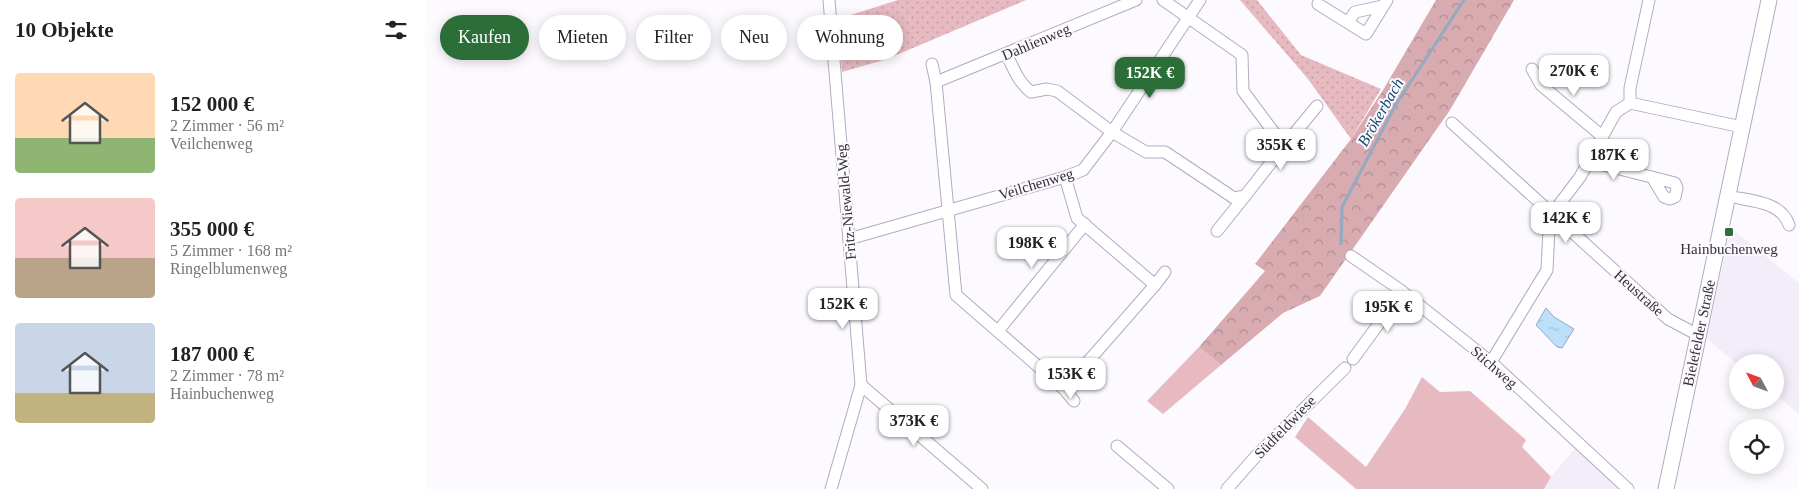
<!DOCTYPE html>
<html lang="de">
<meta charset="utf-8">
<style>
:root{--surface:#fff;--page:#f6f6f6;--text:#222;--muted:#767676;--accent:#2b6e38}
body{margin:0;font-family:"Times New Roman",serif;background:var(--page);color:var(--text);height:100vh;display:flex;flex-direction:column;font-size:19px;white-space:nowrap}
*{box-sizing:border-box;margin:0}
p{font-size:16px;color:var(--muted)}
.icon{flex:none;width:28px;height:28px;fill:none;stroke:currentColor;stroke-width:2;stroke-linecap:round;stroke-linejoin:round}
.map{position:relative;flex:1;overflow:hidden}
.sheet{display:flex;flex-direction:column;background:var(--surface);width:425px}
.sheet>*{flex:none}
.guide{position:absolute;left:15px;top:15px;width:475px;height:45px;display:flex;gap:10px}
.needle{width:32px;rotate:311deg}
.buttons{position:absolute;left:1304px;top:354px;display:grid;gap:10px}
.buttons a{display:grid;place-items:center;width:55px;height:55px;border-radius:50%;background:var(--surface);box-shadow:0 2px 12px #0003;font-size:25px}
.price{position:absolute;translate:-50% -42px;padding:0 11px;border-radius:10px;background:#fff;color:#222;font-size:16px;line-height:32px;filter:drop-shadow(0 1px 2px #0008)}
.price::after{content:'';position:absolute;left:50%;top:30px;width:15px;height:11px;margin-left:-8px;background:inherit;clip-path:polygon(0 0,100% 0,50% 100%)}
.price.on{background:var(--accent);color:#fff}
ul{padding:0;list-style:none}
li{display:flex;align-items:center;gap:15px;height:125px;padding:0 15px}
li span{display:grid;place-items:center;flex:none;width:140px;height:100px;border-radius:5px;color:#555}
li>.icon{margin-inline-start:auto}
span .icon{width:60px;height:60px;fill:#fffc;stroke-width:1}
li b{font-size:21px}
h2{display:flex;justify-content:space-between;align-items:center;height:60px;padding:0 15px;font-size:21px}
.tag{padding:0 18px;border-radius:22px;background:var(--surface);box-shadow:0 2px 12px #0003;font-size:18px;line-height:45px}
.tag.on{background:var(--accent);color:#fff}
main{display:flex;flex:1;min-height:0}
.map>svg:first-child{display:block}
.built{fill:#f2edf9}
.grass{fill:#e6bac0}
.forest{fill:url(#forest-crowns)}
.park{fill:url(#park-dots)}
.water{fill:url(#water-ripples);stroke:#93aac0}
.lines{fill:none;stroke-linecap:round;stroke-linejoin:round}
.stream{stroke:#93aac0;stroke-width:3}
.minor-casing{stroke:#b4aac1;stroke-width:13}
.major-casing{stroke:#b4aac1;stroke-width:17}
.minor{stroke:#fff;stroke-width:11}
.major{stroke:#fff;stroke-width:15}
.poi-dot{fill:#2b6e38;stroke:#fcfaff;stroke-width:2}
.labels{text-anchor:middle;stroke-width:4;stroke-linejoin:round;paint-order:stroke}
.street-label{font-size:15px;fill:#343039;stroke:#fcfaff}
.poi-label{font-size:15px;fill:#343039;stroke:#fcfaff}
.water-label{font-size:16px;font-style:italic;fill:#11496d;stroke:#fcfaff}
</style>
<main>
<section class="sheet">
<h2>10 Objekte<svg class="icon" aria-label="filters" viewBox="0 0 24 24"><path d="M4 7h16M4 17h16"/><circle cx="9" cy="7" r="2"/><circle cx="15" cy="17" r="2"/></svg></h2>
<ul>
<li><span style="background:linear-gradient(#ffd9b3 65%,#8fb573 0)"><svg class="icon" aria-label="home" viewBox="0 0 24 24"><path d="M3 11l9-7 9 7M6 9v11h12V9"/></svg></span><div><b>152 000 €</b><p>2 Zimmer · 56 m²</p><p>Veilchenweg</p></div></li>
<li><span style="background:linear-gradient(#f6c9c9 60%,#b9a48a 0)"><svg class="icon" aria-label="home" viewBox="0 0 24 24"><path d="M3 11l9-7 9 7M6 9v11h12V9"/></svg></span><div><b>355 000 €</b><p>5 Zimmer · 168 m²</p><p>Ringelblumenweg</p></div></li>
<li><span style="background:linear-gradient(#c9d6e8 70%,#c2b280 0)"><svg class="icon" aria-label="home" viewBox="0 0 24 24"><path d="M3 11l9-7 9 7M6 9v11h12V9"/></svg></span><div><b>187 000 €</b><p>2 Zimmer · 78 m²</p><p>Hainbuchenweg</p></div></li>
</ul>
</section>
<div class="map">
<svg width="1374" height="489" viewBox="0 0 1374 489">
<defs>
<pattern id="forest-crowns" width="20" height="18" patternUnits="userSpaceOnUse" patternTransform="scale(1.25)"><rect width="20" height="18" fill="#d8abb1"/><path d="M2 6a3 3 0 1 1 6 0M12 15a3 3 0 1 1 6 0" fill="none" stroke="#b08c91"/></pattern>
<pattern id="park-dots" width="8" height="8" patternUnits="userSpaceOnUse" patternTransform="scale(1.25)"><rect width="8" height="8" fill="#e6bac0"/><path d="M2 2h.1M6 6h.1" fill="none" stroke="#c6a0a6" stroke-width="1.8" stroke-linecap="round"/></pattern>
<pattern id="water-ripples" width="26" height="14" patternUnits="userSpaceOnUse" patternTransform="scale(1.25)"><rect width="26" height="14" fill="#bcdffa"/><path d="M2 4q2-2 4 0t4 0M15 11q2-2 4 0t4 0" fill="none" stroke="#a2c0d7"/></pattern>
</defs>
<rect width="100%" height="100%" fill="#fcfaff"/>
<g class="built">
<path d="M1306 228 1374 283V414L1350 394V362L1312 364 1281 338Z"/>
<path d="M1151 447 1198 489H1119L1126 477Z"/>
</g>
<g class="grass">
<path d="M774 347 796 365 738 414 722 401Z"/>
<path d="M997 377 1015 392 1045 391 1101 440 1097 447 1126 477 1119 489H931L870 437 883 417 941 467 980 409Z"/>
</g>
<path class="forest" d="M1011 0H1089L1025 110 895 296 858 313 796 365 774 347 840 271 830 264 926 139 958 90Z"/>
<g class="park">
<path d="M473 0H601L462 59 417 72 413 19Z"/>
<path d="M815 0H832L876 55 956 89 926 139 883 79Z"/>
</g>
<path class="water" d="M1121 308 1129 317 1149 329 1137 348 1132 347 1111 325Z"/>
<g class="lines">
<path class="stream" d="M916 244 917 207 970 106 1039 0"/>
<defs>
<g id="minor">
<path d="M404 0 436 385 406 489"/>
<path d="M893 4 941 34 962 0"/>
<path d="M923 22 930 12 958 6"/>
<path d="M582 55C588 68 594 83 606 92L622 89 632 91 687 132 721 152H740L809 198 820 196 859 146 818 91 817 55 738 0"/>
<path d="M507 64 511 82"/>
<path d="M1107 69 1116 85 1177 136"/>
<path d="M1205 103V88L1224 0"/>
<path d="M1027 123 1243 319 1273 335"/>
<path d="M859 146 892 106"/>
<path d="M1163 161 1250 183 1252 188 1250 197 1245 199 1239 197 1227 177"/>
<path d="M640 177 652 218 730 285 639 389 531 295 511 82 711 0"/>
<path d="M1303 196C1325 201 1356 201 1364 225"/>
<path d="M792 231 820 196"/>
<path d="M424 239 640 177 658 170 687 132 775 0"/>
<path d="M926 256 974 289 1066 362 1203 489"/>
<path d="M730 285 740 272"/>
<path d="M573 331 660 224"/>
<path d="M928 359 977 292"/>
<path d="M1066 362 1122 270 1124 229 1127 214 1155 177 1191 112 1205 103 1317 127"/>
<path d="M436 385 557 489"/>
<path d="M639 389 649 401"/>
<path d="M692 446 743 489"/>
<path d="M802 489 831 456 920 368"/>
</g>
<path id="major" d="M1241 489 1344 0"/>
</defs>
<use href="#minor" class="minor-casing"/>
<use href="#major" class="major-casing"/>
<use href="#minor" class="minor"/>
<use href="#major" class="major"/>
</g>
<rect class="poi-dot" x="1299" y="227" width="10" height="10" rx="2.5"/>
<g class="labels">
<g class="street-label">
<text transform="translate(611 42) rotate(-23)" y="5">Dahlienweg</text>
<text transform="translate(611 184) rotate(-17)" y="5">Veilchenweg</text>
<text transform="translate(421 202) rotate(-95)" y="5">Fritz-Niewald-Weg</text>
<text transform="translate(1214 293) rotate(42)" y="5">Heustraße</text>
<text transform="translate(1274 333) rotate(-78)" y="5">Bielefelder Straße</text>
<text transform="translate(1069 367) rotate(41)" y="5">Stichweg</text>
<text transform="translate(860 427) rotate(-46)" y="5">Südfeldwiese</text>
</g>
<g class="poi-label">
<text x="1304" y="254">Hainbuchenweg</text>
</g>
<g class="water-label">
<text transform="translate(955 112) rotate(-60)" y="6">Brökerbach</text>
</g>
</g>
</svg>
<div class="buttons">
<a><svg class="needle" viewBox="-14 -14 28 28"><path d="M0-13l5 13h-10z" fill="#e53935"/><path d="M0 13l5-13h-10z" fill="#767676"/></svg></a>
<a><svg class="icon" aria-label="locate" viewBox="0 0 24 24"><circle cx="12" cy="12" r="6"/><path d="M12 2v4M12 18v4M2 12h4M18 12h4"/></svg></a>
</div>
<b class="price" style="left:1149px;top:97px">270K €</b>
<b class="price on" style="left:725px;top:99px">152K €</b>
<b class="price" style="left:856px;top:171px">355K €</b>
<b class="price" style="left:1189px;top:181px">187K €</b>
<b class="price" style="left:1141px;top:244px">142K €</b>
<b class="price" style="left:607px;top:269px">198K €</b>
<b class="price" style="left:418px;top:330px">152K €</b>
<b class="price" style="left:963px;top:333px">195K €</b>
<b class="price" style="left:646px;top:400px">153K €</b>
<b class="price" style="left:489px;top:447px">373K €</b>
<div class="guide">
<a class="tag on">Kaufen</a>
<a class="tag">Mieten</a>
<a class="tag">Filter</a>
<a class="tag">Neu</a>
<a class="tag">Wohnung</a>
</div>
</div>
</main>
